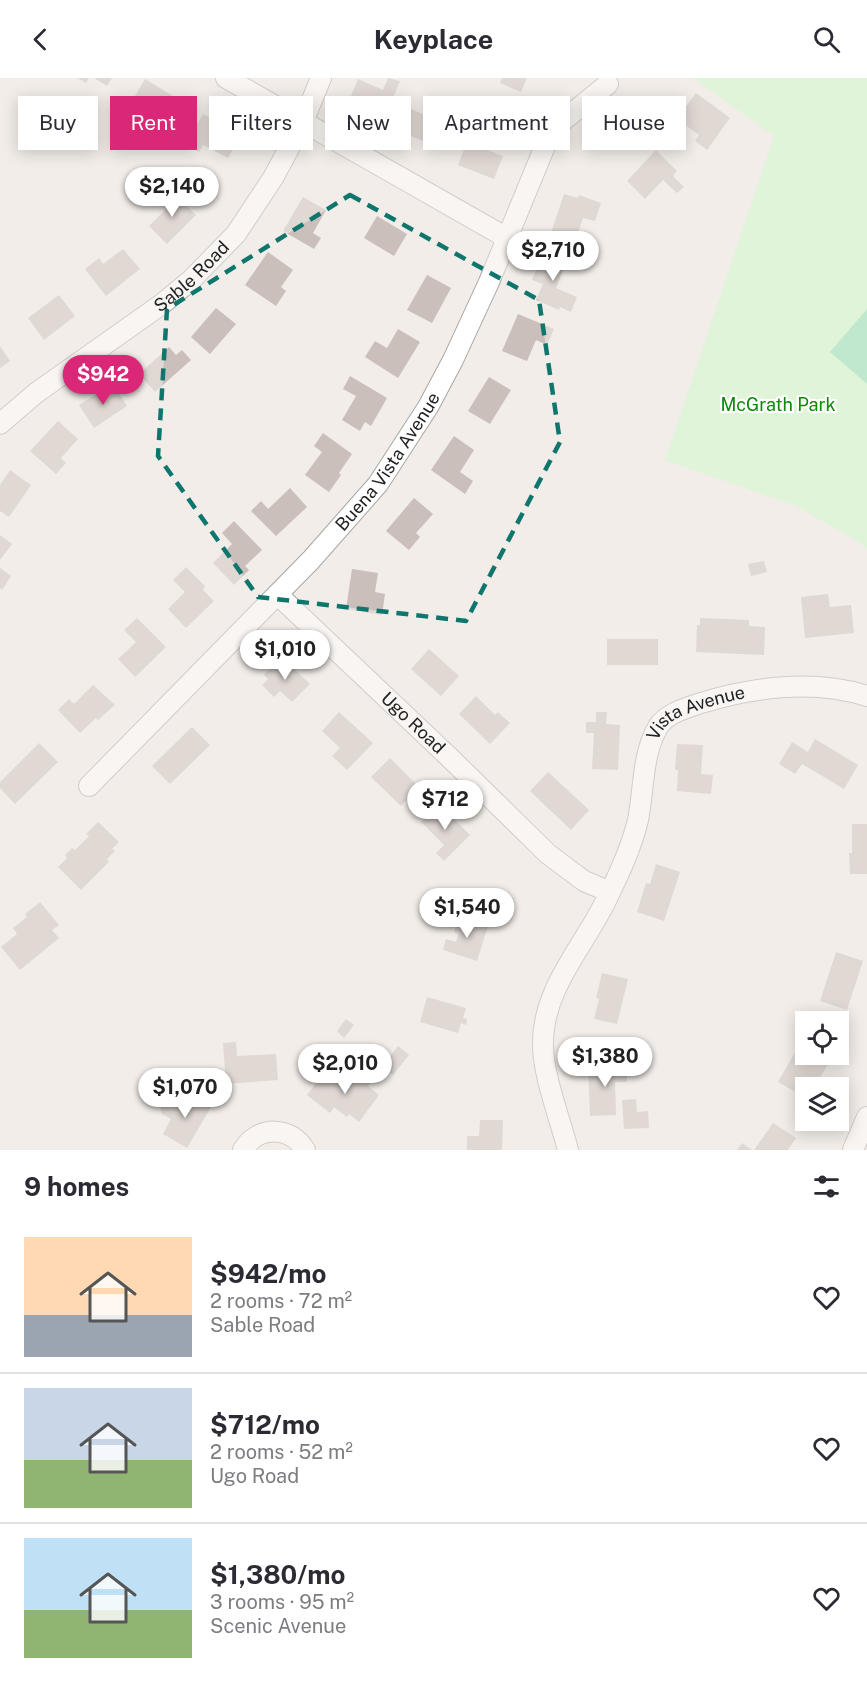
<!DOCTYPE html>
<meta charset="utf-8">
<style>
:root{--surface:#fff;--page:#f7f7f7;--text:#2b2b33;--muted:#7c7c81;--line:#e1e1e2;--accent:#db2777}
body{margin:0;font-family:"Public Sans",sans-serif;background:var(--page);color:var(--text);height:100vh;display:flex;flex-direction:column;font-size:22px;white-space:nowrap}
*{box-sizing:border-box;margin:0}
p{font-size:20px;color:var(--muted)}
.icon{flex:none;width:33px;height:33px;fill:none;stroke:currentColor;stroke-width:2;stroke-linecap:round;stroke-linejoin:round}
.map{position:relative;height:1072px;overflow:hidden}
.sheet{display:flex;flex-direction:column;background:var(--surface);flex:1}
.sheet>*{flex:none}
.guide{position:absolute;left:18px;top:18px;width:831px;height:54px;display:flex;gap:12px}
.tools{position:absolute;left:795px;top:933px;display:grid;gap:12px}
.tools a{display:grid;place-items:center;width:54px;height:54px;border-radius:0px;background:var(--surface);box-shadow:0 3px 15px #0003;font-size:30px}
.price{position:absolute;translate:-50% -51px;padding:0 14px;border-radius:21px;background:#fff;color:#222;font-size:20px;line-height:39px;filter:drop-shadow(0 2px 3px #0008)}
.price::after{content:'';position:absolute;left:50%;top:36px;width:18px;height:14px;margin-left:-9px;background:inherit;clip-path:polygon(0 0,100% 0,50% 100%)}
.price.selected{background:var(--accent);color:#fff}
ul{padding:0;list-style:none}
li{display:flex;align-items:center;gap:18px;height:150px;padding:0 24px}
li+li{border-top:2px solid var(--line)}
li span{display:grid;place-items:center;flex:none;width:168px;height:120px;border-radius:0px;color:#555}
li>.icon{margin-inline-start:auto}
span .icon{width:72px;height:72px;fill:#fffc;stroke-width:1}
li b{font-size:26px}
h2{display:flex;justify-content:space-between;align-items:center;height:72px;padding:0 24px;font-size:26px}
.chip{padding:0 21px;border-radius:0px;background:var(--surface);box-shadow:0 3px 15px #0003;font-size:21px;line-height:54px}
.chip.selected{background:var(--accent);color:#fff}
header{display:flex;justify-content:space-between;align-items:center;height:78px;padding:0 24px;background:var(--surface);font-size:27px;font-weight:700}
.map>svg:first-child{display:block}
.park{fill:#c8fcc5}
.pitch{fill:#84e3b2}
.building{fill:#cabfbb}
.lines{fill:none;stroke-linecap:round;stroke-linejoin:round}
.minor-casing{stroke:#a6a6a6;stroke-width:22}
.minor{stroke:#fff;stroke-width:20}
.marked{fill:none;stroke:#0f766e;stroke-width:4.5;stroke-dasharray:12 8;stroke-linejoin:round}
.labels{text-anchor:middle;stroke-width:4.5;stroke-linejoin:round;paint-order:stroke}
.street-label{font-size:18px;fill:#222;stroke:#fff}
.park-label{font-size:18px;fill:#0d8807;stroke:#fff}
</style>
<header><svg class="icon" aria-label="back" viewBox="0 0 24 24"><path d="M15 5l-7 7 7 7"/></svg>Keyplace<svg class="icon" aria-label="search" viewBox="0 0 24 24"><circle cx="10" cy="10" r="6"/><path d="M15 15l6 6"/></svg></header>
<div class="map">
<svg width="867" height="1072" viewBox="0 0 867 1072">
<rect width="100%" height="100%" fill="#f2ede8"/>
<path class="park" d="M693 0H867V471L857 463 796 428 665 382 774 58Z"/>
<path class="pitch" d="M867 231V306L830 274Z"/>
<g class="building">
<path d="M77 0H89L86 5Z"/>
<path d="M94 0H112L107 8Z"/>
<path d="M388 0 400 3 385 38 349 23 358 1 383 12Z"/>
<path d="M502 0H527L521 14 500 5Z"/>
<path d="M145 1 178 21 165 44 132 23Z"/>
<path d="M696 15 730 40 707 72 695 63 699 57 677 41Z"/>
<path d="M411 31 436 42 439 34 454 41 442 71 402 54Z"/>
<path d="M203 36 241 57 228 80 203 67 199 74 186 66Z"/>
<path d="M467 64 503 78 494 101 458 87Z"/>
<path d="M656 72 677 93 673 98 684 109 677 115 663 102 645 121 627 103Z"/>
<path d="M170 112 196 137 167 166 149 148 167 130 160 123Z"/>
<path d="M564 116 578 120 579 117 601 125 595 143 583 140 575 163 551 155Z"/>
<path d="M303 119 326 132 313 155 321 160 314 171 283 153Z"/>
<path d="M377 138 407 156 394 178 364 160Z"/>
<path d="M123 171 140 191 106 218 85 191 99 180 103 186Z"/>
<path d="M544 172 567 182 556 210 577 219 571 234 560 229 559 232 536 222 543 206 532 202Z"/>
<path d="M268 174 293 192 281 209 286 213 276 228 245 207Z"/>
<path d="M427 197 451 210 432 245 407 232Z"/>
<path d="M59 217 75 238 44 262 28 240Z"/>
<path d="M216 230 236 246 210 276 191 259Z"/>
<path d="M518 236 554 251 547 267 536 262 527 283 502 273Z"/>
<path d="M398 251 420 264 398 300 365 279 375 263 387 270Z"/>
<path d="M0 268 10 283 0 290Z"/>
<path d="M169 269 176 277 182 272 191 282 155 314 139 296Z"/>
<path d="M350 298 387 320 371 348 365 344 360 353 342 342 356 318 343 311Z"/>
<path d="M489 299 511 312 490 346 468 333Z"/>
<path d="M113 306 127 328 94 350 79 327Z"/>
<path d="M58 343 78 361 61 380 66 385 56 396 30 373Z"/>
<path d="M323 355 352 376 339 395 341 397 329 414 305 397 322 374 314 368Z"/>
<path d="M454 358 474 372 460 394 473 403 465 416 431 392Z"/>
<path d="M10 392 31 407 9 439 0 433V407Z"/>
<path d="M290 410 307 429 276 458 251 433 261 423 268 431Z"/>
<path d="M414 420 433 436 416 455 420 459 409 472 386 453Z"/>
<path d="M234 443 262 472 245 488 249 492 234 507 213 485 232 466 222 455Z"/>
<path d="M0 457 12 466 0 482Z"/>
<path d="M764 483 767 494 751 498 748 486Z"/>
<path d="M186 489 205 508 203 512 214 523 186 550 168 531 185 514 173 502Z"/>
<path d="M0 490 11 498 2 512 0 510Z"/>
<path d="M352 491 378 495 375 514 385 516 382 537 346 531Z"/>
<path d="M828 516 830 529 851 527 854 555 805 560 801 519Z"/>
<path d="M137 540 166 569 135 599 118 581 136 564 124 552Z"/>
<path d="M700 540 749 542V548L765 549 764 577 696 574 697 547H700Z"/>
<rect x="607" y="561" width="51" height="26"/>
<path d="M429 571 459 598 441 618 411 591Z"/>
<path d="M281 579 310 606 292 624 280 613 274 619 262 607 268 601 264 597Z"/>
<path d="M93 607 115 627 98 642 96 640 80 655 58 632 69 621 74 626Z"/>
<path d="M476 618 495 637 498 634 510 645 490 666 459 636Z"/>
<path d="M339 634 373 665 347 692 332 678 340 670 322 653Z"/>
<path d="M596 634H607L606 646 620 647 618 692 592 691 594 655H586V644H596Z"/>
<path d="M192 649 210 667 170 706 152 688Z"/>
<path d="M815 661 858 687 844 711 802 686 795 696 779 686 792 664 808 674Z"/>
<path d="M39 665 58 684 15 726 0 710V704Z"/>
<path d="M677 666 703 667 701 696 713 697 711 716 677 713 678 692H675Z"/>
<path d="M390 680 419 709 401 728 371 699Z"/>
<path d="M548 694 589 732 571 752 530 713Z"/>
<path d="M439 726 470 757 444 783 436 775 444 767 421 744Z"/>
<path d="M98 744 119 764 112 771 115 773 107 781 109 784 81 812 58 789 67 780 65 777 72 770 75 772 89 758 86 756Z"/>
<path d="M852 746H867V796H850L849 775H852Z"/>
<path d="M656 786 680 794 664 843 637 834 646 805 650 806Z"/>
<path d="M40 824 59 847 52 852 59 860 20 892 1 869 17 856 13 850 27 839 25 836Z"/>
<path d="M459 839 488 848 477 883 443 872 446 861 456 864 458 856 454 854Z"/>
<path d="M836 874 863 883 847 932 820 923Z"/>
<path d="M602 895 628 901 617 946 594 941 599 921 596 920Z"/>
<path d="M427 919 466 930 463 940 467 941 466 947 461 945 458 955 420 944Z"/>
<path d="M346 941 354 947 344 960 337 953Z"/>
<path d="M236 964 237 978 276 976 278 1002 226 1006 223 965Z"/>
<path d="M801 964 806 966V976H823L831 981 814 1010H806V1020L778 1004Z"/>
<path d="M398 968 409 977 393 997 382 989Z"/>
<path d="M627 987V1004H615L616 1037 590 1038 588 988Z"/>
<path d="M354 991 371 1004 368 1008 379 1017 359 1044 349 1036 347 1039 334 1029 330 1035 307 1017 323 996 333 1004 340 994 348 1000Z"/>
<path d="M188 1015 211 1029 187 1070 163 1056 171 1041 162 1036 160 1029 167 1023 179 1028Z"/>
<path d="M636 1021 637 1034 648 1033 649 1050 624 1051 622 1022Z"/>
<path d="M480 1042H503L502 1072H467V1058H479Z"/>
<path d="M773 1045 796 1060 788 1072H754Z"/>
<path d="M742 1065 752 1072H737Z"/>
</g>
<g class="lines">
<defs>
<g id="minor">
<path d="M226 0 507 160"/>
<path id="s1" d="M0 346 36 315 162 226 191 202 236 156 273 100 303 44 321 0"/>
<path id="s2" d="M278 517 448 678 548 776 584 803 610 814C588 865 541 909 543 969 544 1000 560 1041 568 1072"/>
<path id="s3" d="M89 708 311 482 378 406 428 329 453 282 489 204 550 56 565 41 608 6"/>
<path id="s4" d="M610 814C622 790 632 767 638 742 644 712 642 676 658 649 667 635 686 630 701 625 753 609 814 601 867 618"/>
<path d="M243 1072C258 1047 291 1048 305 1072"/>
<path d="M853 1072 867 1039"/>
</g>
</defs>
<use href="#minor" class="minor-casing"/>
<use href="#minor" class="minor"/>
</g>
<path d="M0 0H867V1072H0ZM350 117 539 222 560 364 466 543 258 519 158 378 167 231Z" fill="#f2ede8" fill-opacity=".55" fill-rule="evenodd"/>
<path class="marked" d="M350 117 539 222 560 364 466 543 258 519 158 378 167 231Z"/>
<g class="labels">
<g class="street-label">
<text dy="6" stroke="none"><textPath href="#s1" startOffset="242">Sable Road</textPath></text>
<text dy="6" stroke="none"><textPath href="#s3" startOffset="442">Buena Vista Avenue</textPath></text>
<text dy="6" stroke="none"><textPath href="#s4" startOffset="214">Vista Avenue</textPath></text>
<text dy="6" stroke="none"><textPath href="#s2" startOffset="186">Ugo Road</textPath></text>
</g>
<g class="park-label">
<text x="778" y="333">McGrath Park</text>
</g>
</g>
</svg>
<div class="tools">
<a><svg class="icon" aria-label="locate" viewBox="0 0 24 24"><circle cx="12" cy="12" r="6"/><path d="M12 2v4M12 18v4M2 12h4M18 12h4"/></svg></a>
<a><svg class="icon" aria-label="layers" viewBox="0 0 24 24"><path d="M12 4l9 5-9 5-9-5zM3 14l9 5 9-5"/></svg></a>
</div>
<b class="price" style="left:172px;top:140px">$2,140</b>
<b class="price" style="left:553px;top:204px">$2,710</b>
<b class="price selected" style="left:103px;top:328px">$942</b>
<b class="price" style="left:285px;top:603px">$1,010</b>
<b class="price" style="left:445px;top:753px">$712</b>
<b class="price" style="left:467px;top:861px">$1,540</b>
<b class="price" style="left:605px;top:1010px">$1,380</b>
<b class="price" style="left:345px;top:1017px">$2,010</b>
<b class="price" style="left:185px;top:1041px">$1,070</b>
<div class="guide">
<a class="chip">Buy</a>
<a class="chip selected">Rent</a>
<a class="chip">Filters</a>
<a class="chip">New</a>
<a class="chip">Apartment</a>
<a class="chip">House</a>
</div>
</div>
<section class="sheet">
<h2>9 homes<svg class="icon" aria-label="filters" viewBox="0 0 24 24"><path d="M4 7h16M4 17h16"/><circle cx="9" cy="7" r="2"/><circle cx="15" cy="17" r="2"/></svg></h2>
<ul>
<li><span style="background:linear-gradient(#ffd9b3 65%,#9aa5b1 0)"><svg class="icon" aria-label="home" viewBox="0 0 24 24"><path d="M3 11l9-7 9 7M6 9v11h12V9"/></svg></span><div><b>$942/mo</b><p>2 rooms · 72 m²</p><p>Sable Road</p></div><svg class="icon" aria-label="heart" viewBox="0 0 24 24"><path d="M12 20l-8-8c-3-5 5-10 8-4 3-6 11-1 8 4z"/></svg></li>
<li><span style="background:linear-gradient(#c9d6e8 60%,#8fb573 0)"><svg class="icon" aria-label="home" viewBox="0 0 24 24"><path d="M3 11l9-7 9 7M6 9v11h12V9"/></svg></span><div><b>$712/mo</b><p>2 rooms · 52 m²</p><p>Ugo Road</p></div><svg class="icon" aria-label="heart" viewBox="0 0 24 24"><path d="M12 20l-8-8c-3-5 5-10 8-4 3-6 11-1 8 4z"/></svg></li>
<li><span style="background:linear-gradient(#bfe0f5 60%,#8fb573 0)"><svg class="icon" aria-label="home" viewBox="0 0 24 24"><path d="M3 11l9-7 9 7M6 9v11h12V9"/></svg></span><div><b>$1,380/mo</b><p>3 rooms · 95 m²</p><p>Scenic Avenue</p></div><svg class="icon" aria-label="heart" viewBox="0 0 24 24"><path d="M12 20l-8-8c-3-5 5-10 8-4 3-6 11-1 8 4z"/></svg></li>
</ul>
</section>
